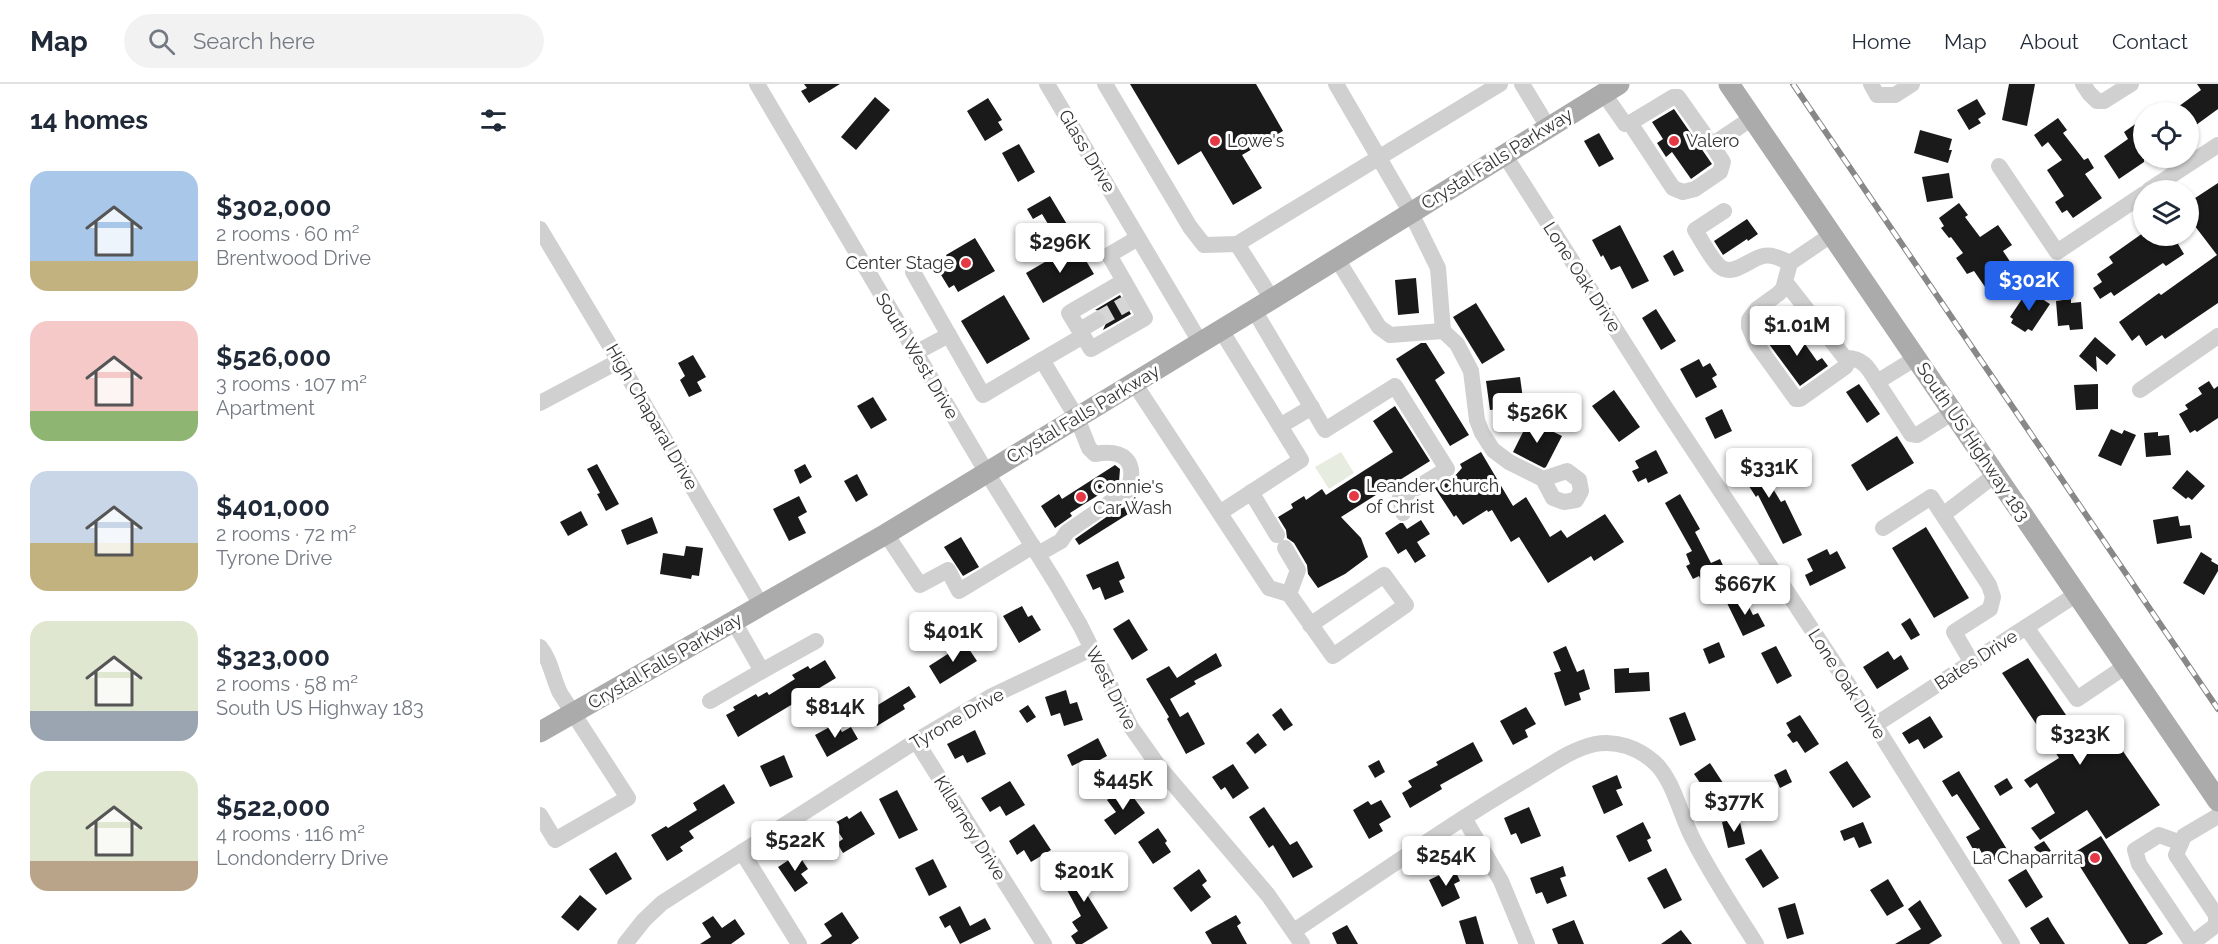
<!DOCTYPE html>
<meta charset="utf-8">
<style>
:root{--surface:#fff;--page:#f2f2f3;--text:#1f2937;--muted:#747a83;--line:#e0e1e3;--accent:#2563eb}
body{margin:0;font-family:Raleway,sans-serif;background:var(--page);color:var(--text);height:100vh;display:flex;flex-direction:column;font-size:22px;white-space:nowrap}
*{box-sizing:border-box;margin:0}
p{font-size:20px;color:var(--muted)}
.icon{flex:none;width:33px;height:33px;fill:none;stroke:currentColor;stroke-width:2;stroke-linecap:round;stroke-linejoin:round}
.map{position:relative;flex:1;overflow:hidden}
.details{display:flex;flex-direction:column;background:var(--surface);width:540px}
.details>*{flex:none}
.tools{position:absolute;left:1593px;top:18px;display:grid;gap:12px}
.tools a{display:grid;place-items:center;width:66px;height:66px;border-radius:50%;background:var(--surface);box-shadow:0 2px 4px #0004;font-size:30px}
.price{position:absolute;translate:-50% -51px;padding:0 14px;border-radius:6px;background:#fff;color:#222;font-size:20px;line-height:39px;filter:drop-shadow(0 2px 3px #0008)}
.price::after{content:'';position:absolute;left:50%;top:36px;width:18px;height:14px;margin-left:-9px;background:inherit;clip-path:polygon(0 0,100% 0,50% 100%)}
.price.current{background:var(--accent);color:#fff}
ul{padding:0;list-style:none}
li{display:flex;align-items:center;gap:18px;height:150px;padding:0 30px}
li span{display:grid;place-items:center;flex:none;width:168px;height:120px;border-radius:18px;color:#555}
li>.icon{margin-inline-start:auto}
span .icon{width:72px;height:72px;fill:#fffc;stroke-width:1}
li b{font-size:26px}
h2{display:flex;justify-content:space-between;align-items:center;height:72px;padding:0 30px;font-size:26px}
header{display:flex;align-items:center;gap:36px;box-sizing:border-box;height:84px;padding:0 30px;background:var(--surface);border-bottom:2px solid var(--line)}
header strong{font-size:28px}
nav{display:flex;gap:33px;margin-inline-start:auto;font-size:21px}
.search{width:420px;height:54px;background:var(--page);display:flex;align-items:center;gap:15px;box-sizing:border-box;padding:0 21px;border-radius:33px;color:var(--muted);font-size:22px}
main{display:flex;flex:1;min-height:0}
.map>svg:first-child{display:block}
.green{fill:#e6ecdf}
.building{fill:#1a1a1a}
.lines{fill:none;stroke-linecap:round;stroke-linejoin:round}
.minor-tunnel{stroke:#d6d6d6;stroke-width:16;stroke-dasharray:16 8;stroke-linecap:butt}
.minor{stroke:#d0d0d0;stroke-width:16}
.major{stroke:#ababab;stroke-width:21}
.rail-casing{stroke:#888;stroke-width:6}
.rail{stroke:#fff;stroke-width:4;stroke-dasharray:11;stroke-linecap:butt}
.poi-dot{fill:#e63946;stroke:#fff;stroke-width:2}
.labels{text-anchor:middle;stroke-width:6;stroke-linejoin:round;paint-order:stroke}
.poi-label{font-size:18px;fill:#333;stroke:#fff;text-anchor:start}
.street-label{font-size:18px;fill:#333;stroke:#fff}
</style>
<header>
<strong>Map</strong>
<div class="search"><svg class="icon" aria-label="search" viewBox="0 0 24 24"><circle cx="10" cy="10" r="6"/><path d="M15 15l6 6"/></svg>Search here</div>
<nav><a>Home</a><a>Map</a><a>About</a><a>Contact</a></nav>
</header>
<main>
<section class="details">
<h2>14 homes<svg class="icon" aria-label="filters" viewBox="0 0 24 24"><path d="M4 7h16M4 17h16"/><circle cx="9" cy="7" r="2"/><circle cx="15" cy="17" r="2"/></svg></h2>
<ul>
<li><span style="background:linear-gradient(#a9c7e8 75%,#c2b280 0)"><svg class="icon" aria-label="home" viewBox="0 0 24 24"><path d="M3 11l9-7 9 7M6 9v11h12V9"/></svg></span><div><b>$302,000</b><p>2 rooms · 60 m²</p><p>Brentwood Drive</p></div></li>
<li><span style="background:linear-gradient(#f6c9c9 75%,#8fb573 0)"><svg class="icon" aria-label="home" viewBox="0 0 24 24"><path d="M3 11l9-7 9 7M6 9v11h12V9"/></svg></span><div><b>$526,000</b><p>3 rooms · 107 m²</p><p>Apartment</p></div></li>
<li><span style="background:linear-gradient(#c9d6e8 60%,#c2b280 0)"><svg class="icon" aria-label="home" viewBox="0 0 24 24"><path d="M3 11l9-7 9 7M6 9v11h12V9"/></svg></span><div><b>$401,000</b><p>2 rooms · 72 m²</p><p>Tyrone Drive</p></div></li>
<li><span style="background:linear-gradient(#dfe7d0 75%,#9aa5b1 0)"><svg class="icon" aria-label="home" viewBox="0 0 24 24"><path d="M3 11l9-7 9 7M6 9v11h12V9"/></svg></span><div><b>$323,000</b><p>2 rooms · 58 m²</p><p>South US Highway 183</p></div></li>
<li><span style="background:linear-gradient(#dfe7d0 75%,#b9a48a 0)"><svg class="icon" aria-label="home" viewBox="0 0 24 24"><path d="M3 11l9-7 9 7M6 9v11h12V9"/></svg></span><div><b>$522,000</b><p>4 rooms · 116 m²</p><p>Londonderry Drive</p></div></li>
</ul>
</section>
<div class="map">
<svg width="1678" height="860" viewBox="0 0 1678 860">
<rect width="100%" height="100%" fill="#fff"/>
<path class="green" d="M801 368 814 389 789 405 775 383Z"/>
<g class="building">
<path d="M264 0H300L269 19 261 7 267 4Z"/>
<path d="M590 0H716L743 47 702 71 722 104 693 121 661 67 638 81Z"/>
<path d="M1469 0H1495L1487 42 1462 36Z"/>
<path d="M1657 0H1678V25L1652 44 1648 39V28H1631L1661 6Z"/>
<path d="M335 13 350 26 316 66 301 53Z"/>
<path d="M448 14 462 36 458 38 463 46 445 57 427 27Z"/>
<path d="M1437 15 1446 30 1438 35 1441 39 1429 46 1417 26Z"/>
<path d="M1134 25 1172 80 1151 95 1132 68 1126 73 1117 59 1123 55 1112 38Z"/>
<path d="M1518 34 1527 46 1523 49 1544 76 1548 74 1554 84 1545 90 1562 114 1533 134 1527 126 1522 129 1515 118 1524 112 1507 86 1522 76 1508 58 1502 63 1494 51Z"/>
<path d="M1604 34V78L1579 95 1564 72 1588 55 1584 48Z"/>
<path d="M1380 46 1412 55 1409 66H1412L1408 79 1374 69Z"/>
<path d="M1059 49 1074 75 1059 83 1044 57Z"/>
<path d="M479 60 495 88 478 98 462 69Z"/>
<path d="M1409 89 1413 114 1387 118 1382 93Z"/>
<path d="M1678 99V219L1625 255 1622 251 1606 262 1599 251 1592 257 1579 238 1619 209 1621 211 1677 171 1648 133V130L1655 126 1649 118Z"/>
<path d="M510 112 528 142 514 150 502 130 493 135 487 125Z"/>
<path d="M1419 119 1428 131 1425 133 1440 153 1458 141 1472 161 1463 167 1475 185 1465 192 1470 201 1452 213 1434 187 1427 190 1416 174 1423 169 1411 153 1409 154 1401 144 1404 142 1399 134Z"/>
<path d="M1207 135 1218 150 1208 157 1207 155 1183 171 1174 157Z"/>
<path d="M1080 141 1109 197 1092 205 1080 182 1071 186 1063 171 1061 173 1052 156Z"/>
<path d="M1603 149 1608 156 1613 152H1635L1640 158 1638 160 1644 170 1626 182 1623 179 1574 212 1571 208 1560 215 1553 204 1562 198 1557 190 1573 179 1569 173Z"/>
<path d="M435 154 455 187 418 208 414 201 409 204 398 186 404 182 401 176 407 173 406 171Z"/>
<path d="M536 160 554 190 503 219 486 189Z"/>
<path d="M1133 166 1144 187 1134 192 1123 172Z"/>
<path d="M876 194 879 229 858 231 855 196Z"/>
<path d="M1488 206 1510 220 1492 247 1488 245 1485 248 1471 239 1473 235 1470 233Z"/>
<path d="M464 211 490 255 447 280 421 237Z"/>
<path d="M580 211 591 230 563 246 567 237 566 231 562 227 555 226Z"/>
<path d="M1531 215V219L1541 218 1543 245 1530 246 1529 241 1518 242 1516 217Z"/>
<path d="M936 219 965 266 942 280 913 233Z"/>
<path d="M1116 225 1136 257 1121 266 1102 234Z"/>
<path d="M1253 243 1277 277 1282 274 1288 282 1260 302 1229 260Z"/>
<path d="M1555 253 1576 271 1567 281 1556 272 1557 288 1539 272Z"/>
<path d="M881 259H886L905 289 895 296 929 351 910 362 856 275Z"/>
<path d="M153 271 166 293 157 298 162 307 149 313 140 296 145 292 138 279Z"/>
<path d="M1159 275 1163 283 1170 279 1177 291 1172 294 1177 303 1156 314 1140 285Z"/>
<path d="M980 293 984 322 950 326 946 297Z"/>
<path d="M1669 297 1674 305 1678 302V334L1657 348 1655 346 1650 349 1639 330 1648 325 1645 321 1662 310 1658 304Z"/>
<path d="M1319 300 1340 330 1327 339 1306 308Z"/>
<path d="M1558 300V325L1536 326 1534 301Z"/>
<path d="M1074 306 1100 343 1079 358 1052 322Z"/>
<path d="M333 313 347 336 331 345 317 322Z"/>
<path d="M855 322 890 377 801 433 821 454 828 473 805 490 778 504 768 490 767 481 754 459 747 454 746 446 738 433 753 424 751 420 764 412 766 416 782 405 786 411 853 368 833 337Z"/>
<path d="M1182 325 1192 347 1175 355 1165 334Z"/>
<path d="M989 336 1022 352 1006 383 1004 384 973 368Z"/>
<path d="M1571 345 1582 350 1584 346 1596 351 1581 382 1558 372Z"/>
<path d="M1618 348V352L1629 351 1631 371 1606 373 1604 349Z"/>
<path d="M1357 352 1374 379 1327 407 1311 381Z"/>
<path d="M1116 366 1128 389 1108 399 1106 394 1098 398 1092 387 1099 384 1095 377Z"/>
<path d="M941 368 973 422 986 413 1010 453 1021 446 1027 454 1065 430 1084 458 1054 477 1051 472 1008 499 979 453 971 458 952 426 948 428 947 426 923 441 916 431 914 433 895 404 913 394 922 384 920 380Z"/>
<path d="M1211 369 1241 418 1245 416 1262 451 1243 460 1218 411 1216 413 1194 379Z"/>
<path d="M57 380 79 420 66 427 57 410 60 409 47 385Z"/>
<path d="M265 380 272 393 260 400 254 386Z"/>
<path d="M575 381 580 385 579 398 530 429 532 432 515 444 501 422 519 410 522 415Z"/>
<path d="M1647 386 1665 402 1652 416 1648 413 1646 415 1632 404Z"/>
<path d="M317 390 328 411 316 418 304 397Z"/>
<path d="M1140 410 1160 445 1155 448 1171 479 1180 475 1187 490 1164 501 1159 492 1153 495 1146 482 1150 480 1146 470 1152 467 1125 419Z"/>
<path d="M259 412 267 428 258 433 266 449 249 457 233 425Z"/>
<path d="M595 413 601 422 539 461 535 455Z"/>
<path d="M41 427 48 441 28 452 20 438Z"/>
<path d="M1638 432 1640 442 1650 441 1652 454 1617 460 1613 436Z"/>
<path d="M112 433 118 449 87 461 81 446Z"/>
<path d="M881 436 890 450 877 458 886 472 875 479 866 465 858 470 845 449 860 439H863L867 445Z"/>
<path d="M1386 443 1429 514 1394 534 1352 464Z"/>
<path d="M421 453 439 483 423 492 404 463Z"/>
<path d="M146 462 163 464 159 492 152 491 151 495 120 490 123 469 144 472Z"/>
<path d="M1287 465 1290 471 1297 467 1306 484 1270 502 1265 491 1273 487 1267 475Z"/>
<path d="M1661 468 1672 475 1671 477 1678 481V487L1664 511 1643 499Z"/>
<path d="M578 477 585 494 579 497 584 508 565 516 560 503 553 506 546 491Z"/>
<path d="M1203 511 1213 531 1218 529 1225 542 1203 552 1187 519Z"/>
<path d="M482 522 488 533 492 531 501 546 479 559 463 532Z"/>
<path d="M1370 534 1380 551 1371 556 1361 540Z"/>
<path d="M589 535 608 566 592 576 573 545Z"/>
<path d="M1179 558 1185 573 1169 580 1163 565Z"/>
<path d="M425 559 437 577 400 600 389 582Z"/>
<path d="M1026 562 1037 588 1044 585 1050 605 1039 609 1041 616 1025 622 1014 589 1021 587 1013 568Z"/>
<path d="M1236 562 1252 592 1237 600 1221 569Z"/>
<path d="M1348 567 1354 576 1361 571 1369 585 1337 605 1323 583Z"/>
<path d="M676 569 682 582 654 597 656 600 630 615 640 633 648 628 665 660 646 670 627 635 629 633 606 595 629 582 637 594Z"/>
<path d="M1488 574 1544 658 1567 644 1620 721 1566 755 1547 726 1500 756 1491 744 1515 729 1497 699 1490 704 1484 696 1519 674 1462 589Z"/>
<path d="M285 576 296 594 198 653 186 631 195 626 193 623 216 610 218 613 227 608 229 611 255 595 252 591 268 582 270 585Z"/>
<path d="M1089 584V589L1109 588 1110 607 1075 609 1074 585Z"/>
<path d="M369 602 376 613 363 621 365 625 337 642 328 627Z"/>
<path d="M526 606 530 620 537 618 543 636 524 642 520 629 511 632 505 613Z"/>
<path d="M488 621 496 633 487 639 479 627Z"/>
<path d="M986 623 996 640 985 646 988 653 973 661 960 637Z"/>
<path d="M741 624 753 641 744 647 732 631Z"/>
<path d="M1145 628 1156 656 1140 662 1129 634Z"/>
<path d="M1260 631 1279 660 1265 669 1257 657 1253 659 1247 651 1251 648 1246 639Z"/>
<path d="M1390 632 1403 653 1384 665 1378 655 1369 660 1362 649Z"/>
<path d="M297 639 302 648 311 643 318 655 287 673 275 651Z"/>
<path d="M435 646 446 670 427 679 423 671 415 675 407 660Z"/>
<path d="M718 649 727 661 715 670 706 659Z"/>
<path d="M558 654 567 672 556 678 559 683 547 688 542 677 532 682 527 671Z"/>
<path d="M933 658 943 677 900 701 902 705 870 724 862 709 872 703 868 697 898 681 896 678Z"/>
<path d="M244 671 253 693 230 703 220 682Z"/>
<path d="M839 676 845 688 835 694 828 682Z"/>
<path d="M1307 677 1331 713 1313 724 1289 688Z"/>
<path d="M1170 679 1183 699 1167 709 1154 690Z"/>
<path d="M693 680 709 704 693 715 685 703 681 706 672 693Z"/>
<path d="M1246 685 1252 698 1240 704 1234 691Z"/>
<path d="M1419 687 1468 767 1448 780 1439 764 1434 767 1426 753 1440 745 1417 710 1412 713 1402 697Z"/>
<path d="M1077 691 1082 704 1076 706 1083 721 1064 730 1052 702Z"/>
<path d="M1467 694 1473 704 1460 712 1454 702Z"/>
<path d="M470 697 485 721 466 732 460 722 450 728 441 714Z"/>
<path d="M184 700 195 719 149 747 154 754 140 763 143 767 127 777 111 751 126 742 128 744 157 726 153 719Z"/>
<path d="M585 702 605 729 575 751 564 736 576 728 567 716Z"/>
<path d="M357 706 378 746 359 755 339 715Z"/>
<path d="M841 716 851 733 839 740 843 747 829 755 813 726 828 717 831 721Z"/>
<path d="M724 723 750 761 757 757 773 783 753 794 733 761 729 764 709 733Z"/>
<path d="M989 723 1001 752 981 760 976 749 971 751 964 734Z"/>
<path d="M321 727 335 750 303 769 297 759 303 755 293 740 307 732 309 735Z"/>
<path d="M1199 734 1205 760 1188 764 1182 738Z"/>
<path d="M1103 738 1111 754 1107 756 1112 767 1089 778 1076 752Z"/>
<path d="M1323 738 1332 759 1319 764 1314 753 1304 757 1300 747Z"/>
<path d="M494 740 511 766 491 778 484 766 477 771 469 757Z"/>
<path d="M618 744 627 757 625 759 631 768 613 780 598 758Z"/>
<path d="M1561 752 1623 850 1606 860H1589L1532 770Z"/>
<path d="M1504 757 1511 767 1501 773 1494 763Z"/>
<path d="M1221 765 1239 794 1223 804 1205 775Z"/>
<path d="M76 768 92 795 66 811 49 785Z"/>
<path d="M258 770 268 785 261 790 268 799 255 808 238 783Z"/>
<path d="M535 771 549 791 554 788 561 801 546 809 568 844 542 860H536L531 852 538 847 532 838 541 832 527 806 537 800 524 778Z"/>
<path d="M393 775 407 803 389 812 375 784Z"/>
<path d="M1023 782 1026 792 1020 794 1027 812 1007 820 1002 808 996 810 990 794Z"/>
<path d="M914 784 920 797 914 800 920 814 902 823 889 796Z"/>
<path d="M1126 784 1142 816 1124 825 1107 794Z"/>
<path d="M659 785 667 797 662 801 671 813 651 828 633 804Z"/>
<path d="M1486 785 1503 813 1486 824 1468 796Z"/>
<path d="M1348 795 1364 822 1347 832 1330 806Z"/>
<path d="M40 811 57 825 38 847 21 833Z"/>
<path d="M1380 816 1402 852 1389 860H1355L1381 845 1368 825Z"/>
<path d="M1255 819 1264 850 1247 855 1238 824Z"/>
<path d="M420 822 430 842 445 834 451 845 420 860 410 841 405 844 399 833Z"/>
<path d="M302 828 319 854 311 860H280L292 852 284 840Z"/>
<path d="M696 831 701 839 697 842 707 860H672L665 848Z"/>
<path d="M173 832 182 844 195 835 205 850 191 860H160L171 853 162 839Z"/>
<path d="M936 832 944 860H926L919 837Z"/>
<path d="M1508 833 1512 840 1525 860H1500L1490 844Z"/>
<path d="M1034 836 1044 860H1018L1012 845Z"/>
<path d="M807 841 818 860H797L792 849Z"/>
<path d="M1141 846 1152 860H1121Z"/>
</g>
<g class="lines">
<path class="minor-tunnel" d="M557 236 589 218"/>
<g class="minor">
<path d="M217 0 447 389 515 498 540 541 591 643 620 684 728 811 762 860"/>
<path d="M507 0 660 258"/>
<path d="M565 0 650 143 664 161 697 160 732 215"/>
<path d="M796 0 871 129 898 184 903 247 917 260 931 287 937 336 942 349 953 366 969 378 1003 395 1013 414 1024 418 1036 416 1041 407 1039 396 1027 387 1003 395"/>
<path d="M982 0 1008 43"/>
<path d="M1331 0 1337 11H1355L1372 0"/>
<path d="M1543 0 1549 9 1557 17H1564L1591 0"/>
<path d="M1064 10 1085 40 1090 39 1133 13H1138L1172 61 1212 34"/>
<path d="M1090 39 1133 104 1143 108 1155 105 1180 88 1183 78 1172 61"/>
<path d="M964 70 1123 320 1335 641 1472 860"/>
<path d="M1459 82 1517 168 1604 110"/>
<path d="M1609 106 1678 61"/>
<path d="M1184 127 1155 146C1162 157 1170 173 1179 182 1193 194 1209 175 1223 172 1233 170 1241 175 1250 179"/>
<path d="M0 145 79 277 221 521"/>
<path d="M697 160 960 0"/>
<path d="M797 175 839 243 850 251 903 247"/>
<path d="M373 188 443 311 502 276 537 334 549 364 555 370C584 365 598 377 588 406L527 448 521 457 498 470"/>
<path d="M1246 199 1305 274 1307 280 1305 283 1260 315H1256L1217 261 1209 243V236L1217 225 1238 210 1243 205 1250 179 1291 151"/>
<path d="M714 226 785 346 855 302 907 385 860 414 863 429"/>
<path d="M540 246 557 236"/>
<path d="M543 252 551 265 605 234 584 197"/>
<path d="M375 269 409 251"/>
<path d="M1305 274C1323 273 1329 285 1337 298"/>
<path d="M1376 274 1337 298 1371 350 1377 351 1412 329"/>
<path d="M502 276 543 252 529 229 584 197 569 171 598 154"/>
<path d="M594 299 729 504 749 510 793 572 866 521 844 491 770 541"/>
<path d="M1600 306 1678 252"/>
<path d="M0 319 79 277"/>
<path d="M740 342 772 323"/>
<path d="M711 408 737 451"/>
<path d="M681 428 761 376 681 246"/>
<path d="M1404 430 1455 391"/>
<path d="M1343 444 1391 413 1449 501 1453 513 1450 525 1414 548 1432 579"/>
<path d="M346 450 380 501 408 486 419 507 493 462"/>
<path d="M745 464 758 486 749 510"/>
<path d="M194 538 222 587 276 557"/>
<path d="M1486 543 1537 615 1586 582"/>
<path d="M0 563C11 577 12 592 20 609L88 714 15 756 0 731"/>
<path d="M170 617 222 587"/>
<path d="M1335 641 1537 510"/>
<path d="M376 657 504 860"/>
<path d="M924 734 961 797 987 860"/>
<path d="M1641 759 1619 751 1595 766 1599 780 1652 859"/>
<path d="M202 768 259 860"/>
<path d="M754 847C831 796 907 742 987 695 1008 683 1031 665 1055 660 1077 656 1098 664 1114 678 1134 696 1140 731 1153 755 1171 791 1194 825 1216 860"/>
<path d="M85 860 104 836 122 819 376 657 452 612 551 565"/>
<path d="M1651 860 1676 841V831L1636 771 1644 752 1678 732"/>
</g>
<g class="major">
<path d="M1189 0 1678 717"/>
<path d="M0 648 346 450 732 215 1079 0"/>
</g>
<defs>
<path id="rail" d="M1253 0 1678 625"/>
</defs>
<use href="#rail" class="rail-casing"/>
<use href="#rail" class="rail"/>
</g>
<g class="poi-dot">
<circle cx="675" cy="57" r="6"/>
<circle cx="1134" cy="57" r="6"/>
<circle cx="426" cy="179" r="6"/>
<circle cx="814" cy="412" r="6"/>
<circle cx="541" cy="413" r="6"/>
<circle cx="1555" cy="774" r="6"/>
</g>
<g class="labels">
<g class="poi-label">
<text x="687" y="63">Lowe's</text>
<text x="1146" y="63">Valero</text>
<text x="414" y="185" text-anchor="end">Center Stage</text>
<text x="826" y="408">Leander Church<tspan x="826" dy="21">of Christ</tspan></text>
<text x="553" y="409">Connie's<tspan x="553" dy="21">Car Wash</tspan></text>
<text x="1543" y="780" text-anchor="end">La Chaparrita</text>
</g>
<g class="street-label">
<text transform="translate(547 67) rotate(59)" y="6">Glass Drive</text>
<text transform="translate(957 75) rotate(-32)" y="6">Crystal Falls Parkway</text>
<text transform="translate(1042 193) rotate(57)" y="6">Lone Oak Drive</text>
<text transform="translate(377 272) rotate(59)" y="6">South West Drive</text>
<text transform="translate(543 330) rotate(-31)" y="6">Crystal Falls Parkway</text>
<text transform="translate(112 333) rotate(60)" y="6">High Chaparal Drive</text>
<text transform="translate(1433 358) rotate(56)" y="6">South US Highway 183</text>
<text transform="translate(1436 576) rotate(-33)" y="6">Bates Drive</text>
<text transform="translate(125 577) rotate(-30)" y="6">Crystal Falls Parkway</text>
<text transform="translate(1307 600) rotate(57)" y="6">Lone Oak Drive</text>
<text transform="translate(571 604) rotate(63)" y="6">West Drive</text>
<text transform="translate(417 635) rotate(-30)" y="6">Tyrone Drive</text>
<text transform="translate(430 744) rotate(58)" y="6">Killarney Drive</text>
</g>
</g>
</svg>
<div class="tools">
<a><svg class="icon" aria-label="locate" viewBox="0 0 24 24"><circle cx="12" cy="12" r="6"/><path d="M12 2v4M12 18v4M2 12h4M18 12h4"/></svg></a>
<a><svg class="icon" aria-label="layers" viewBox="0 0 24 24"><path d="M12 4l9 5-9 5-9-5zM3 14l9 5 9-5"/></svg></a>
</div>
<b class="price" style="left:520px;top:190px">$296K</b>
<b class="price current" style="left:1489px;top:228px">$302K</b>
<b class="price" style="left:1257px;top:273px">$1.01M</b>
<b class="price" style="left:997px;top:360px">$526K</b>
<b class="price" style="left:1229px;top:415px">$331K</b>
<b class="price" style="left:1205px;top:532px">$667K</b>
<b class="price" style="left:413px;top:579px">$401K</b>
<b class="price" style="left:295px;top:655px">$814K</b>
<b class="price" style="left:1540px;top:682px">$323K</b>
<b class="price" style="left:583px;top:727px">$445K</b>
<b class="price" style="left:1194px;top:749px">$377K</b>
<b class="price" style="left:255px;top:788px">$522K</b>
<b class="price" style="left:906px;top:803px">$254K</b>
<b class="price" style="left:544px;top:819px">$201K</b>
</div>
</main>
